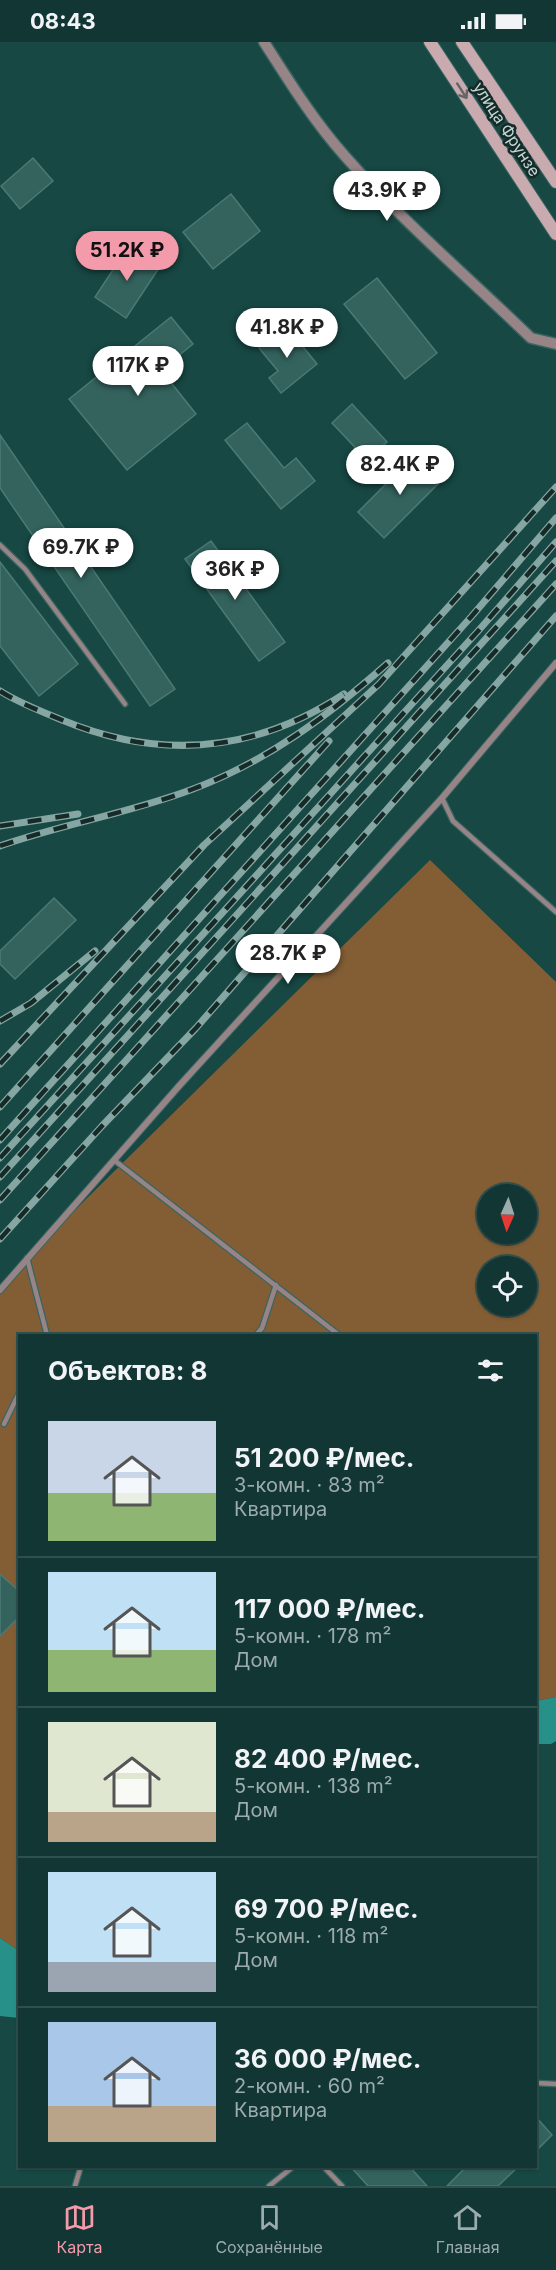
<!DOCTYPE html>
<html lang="ru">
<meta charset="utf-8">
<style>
:root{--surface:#113633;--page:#1e413f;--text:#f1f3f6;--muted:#9cabac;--line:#30504e;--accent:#f39aab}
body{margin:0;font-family:Inter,sans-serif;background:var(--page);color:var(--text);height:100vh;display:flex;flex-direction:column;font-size:22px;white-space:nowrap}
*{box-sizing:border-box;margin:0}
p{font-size:20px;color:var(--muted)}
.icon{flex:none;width:33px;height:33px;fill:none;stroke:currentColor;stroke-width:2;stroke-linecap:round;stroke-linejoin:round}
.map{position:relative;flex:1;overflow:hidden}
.drawer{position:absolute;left:18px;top:1292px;width:519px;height:834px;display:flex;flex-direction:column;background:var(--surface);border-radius:0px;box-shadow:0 2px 4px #0004,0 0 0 2px var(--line)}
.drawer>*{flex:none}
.needle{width:39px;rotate:183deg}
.controls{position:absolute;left:477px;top:1142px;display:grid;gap:12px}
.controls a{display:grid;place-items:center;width:60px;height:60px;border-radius:50%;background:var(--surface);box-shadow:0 2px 4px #0004,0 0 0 2px var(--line);font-size:30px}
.price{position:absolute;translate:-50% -51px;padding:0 14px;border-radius:21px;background:#fff;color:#222;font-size:20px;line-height:39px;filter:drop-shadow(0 2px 3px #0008)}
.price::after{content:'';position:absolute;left:50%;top:36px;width:18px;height:14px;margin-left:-9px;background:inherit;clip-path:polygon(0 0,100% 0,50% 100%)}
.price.on{background:var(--accent);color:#111}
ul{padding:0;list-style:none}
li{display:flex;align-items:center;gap:18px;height:150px;padding:0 30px}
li+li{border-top:2px solid var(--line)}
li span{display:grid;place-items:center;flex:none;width:168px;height:120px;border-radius:0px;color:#555}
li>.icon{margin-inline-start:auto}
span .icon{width:72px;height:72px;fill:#fffc;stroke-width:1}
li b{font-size:26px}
h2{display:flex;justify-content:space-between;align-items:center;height:72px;padding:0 30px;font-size:26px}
.status{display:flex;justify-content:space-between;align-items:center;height:42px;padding:0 30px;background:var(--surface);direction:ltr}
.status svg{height:16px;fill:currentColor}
.menu{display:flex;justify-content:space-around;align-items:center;height:84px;border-top:2px solid var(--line);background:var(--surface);font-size:16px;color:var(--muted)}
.menu a{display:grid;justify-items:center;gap:3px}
.menu .on{color:var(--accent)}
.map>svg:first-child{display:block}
.green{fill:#835e35;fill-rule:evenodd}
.water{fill:#279189}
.building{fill:#34635e;stroke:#4b7a75;stroke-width:1.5}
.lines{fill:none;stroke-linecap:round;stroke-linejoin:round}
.service-casing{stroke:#396561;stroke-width:7}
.minor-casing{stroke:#396561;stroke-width:8}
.tertiary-casing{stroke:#396561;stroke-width:13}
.secondary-casing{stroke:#396561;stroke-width:14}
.service{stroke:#978487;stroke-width:4.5}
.minor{stroke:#978487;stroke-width:6}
.tertiary{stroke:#978487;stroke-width:10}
.secondary{stroke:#c8aaaf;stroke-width:12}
.rail-casing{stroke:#85a6a3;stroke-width:7}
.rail{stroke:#162a28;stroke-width:4.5;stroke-dasharray:14;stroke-linecap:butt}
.oneway{stroke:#666465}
.labels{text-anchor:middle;stroke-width:5;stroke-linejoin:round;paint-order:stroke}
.street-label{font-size:16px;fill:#c1d9d6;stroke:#162a28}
</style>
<div class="status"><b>08:43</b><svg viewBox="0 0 49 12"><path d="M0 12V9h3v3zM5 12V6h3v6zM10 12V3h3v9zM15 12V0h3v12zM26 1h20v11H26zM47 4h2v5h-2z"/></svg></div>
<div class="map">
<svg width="556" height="2144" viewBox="0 0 556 2144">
<rect width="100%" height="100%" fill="#174844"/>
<path class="green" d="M430 818 556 940V1655L536 1659V1293H20L19 1909 0 1896V1242ZM488 1152H526V1191H488ZM488 1224H526V1263H488Z"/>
<g class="water">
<path d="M556 1655V1699L551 1702H536V1659Z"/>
<path d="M0 1896 19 1909V1976L0 1974Z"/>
</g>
<g class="building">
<path d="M33 116 53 139 20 167 1 144Z"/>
<path d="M231 152 260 189 213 227 183 190Z"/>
<path d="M128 205 159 226 126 276 95 255Z"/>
<path d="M377 236 437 311 405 337 344 262Z"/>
<path d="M171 275 193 302 161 328 196 372 127 428 69 357Z"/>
<path d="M286 284 317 322 281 351 269 336 278 329 259 306Z"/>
<path d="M352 362 387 400 367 418 332 381Z"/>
<path d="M247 381 284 426 296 416 315 439 281 467 225 398Z"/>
<path d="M0 393 175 647 150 664 0 446Z"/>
<path d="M416 412 442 438 384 496 358 470Z"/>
<path d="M211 499 285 600 259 619 185 517Z"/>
<path d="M0 520 78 622 39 654 0 604Z"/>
<path d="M54 856 76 878 15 937 0 922V909Z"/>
<path d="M0 1532 20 1550V1574L0 1594Z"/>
<path d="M536 2075 552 2093 536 2109Z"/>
<path d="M350 2124H409L427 2144H368Z"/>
<path d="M467 2124H519L498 2144H447Z"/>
</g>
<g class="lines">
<defs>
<g id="service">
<path d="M0 503 25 527 125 662"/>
<path d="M442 756 453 779 556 870"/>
<path d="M114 1118 339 1293"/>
<path d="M27 1216 47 1293"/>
<path d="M256 1293 262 1286 276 1243"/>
<path d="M4 1382 20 1349"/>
<path d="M536 2041 556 2042"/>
<path d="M323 2124 342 2144"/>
<path d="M75 2144 81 2124"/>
<path d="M269 2144 294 2124"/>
</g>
<path id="minor" d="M0 1248 179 1044 442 756 556 621"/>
<path id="tertiary" d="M264 0C289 39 313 78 344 113 401 178 468 235 531 296L556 302"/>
<g id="secondary">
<path d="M430 0 556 192"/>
<path d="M462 0 556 140"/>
</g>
</defs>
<use href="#service" class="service-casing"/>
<use href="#minor" class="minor-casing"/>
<use href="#tertiary" class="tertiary-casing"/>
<use href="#secondary" class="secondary-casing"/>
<use href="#service" class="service"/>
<use href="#minor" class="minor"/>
<use href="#tertiary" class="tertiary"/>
<use href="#secondary" class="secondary"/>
<defs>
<g id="rail">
<path d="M0 649C19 661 40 669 62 678 161 719 254 711 344 652"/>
<path d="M0 784 78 772"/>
<path d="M0 804C63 782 130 771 193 747 268 719 329 673 388 621"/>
<path d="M0 979 31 961 95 909"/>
<path d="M0 1022 204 803 379 642 556 445"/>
<path d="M0 1065 329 699"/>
<path d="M0 1098 471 575 556 476"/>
<path d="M0 1116 479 588 556 500"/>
<path d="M0 1135 556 519"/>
<path d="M0 1158 556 542"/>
<path d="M0 1197 102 1084 196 986 556 574"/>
</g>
</defs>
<use href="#rail" class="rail-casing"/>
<use href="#rail" class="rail"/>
</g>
<defs><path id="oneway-shaft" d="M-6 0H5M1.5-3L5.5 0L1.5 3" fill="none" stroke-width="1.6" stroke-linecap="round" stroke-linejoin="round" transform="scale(1.5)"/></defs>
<use class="oneway" href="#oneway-shaft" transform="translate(462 49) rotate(57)"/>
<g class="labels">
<g class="street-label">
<text transform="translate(507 87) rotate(57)" y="6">улица Фрунзе</text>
</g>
</g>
</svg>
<div class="controls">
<a><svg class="needle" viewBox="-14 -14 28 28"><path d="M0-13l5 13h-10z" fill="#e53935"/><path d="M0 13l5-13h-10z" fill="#9cabac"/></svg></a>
<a><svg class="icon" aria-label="locate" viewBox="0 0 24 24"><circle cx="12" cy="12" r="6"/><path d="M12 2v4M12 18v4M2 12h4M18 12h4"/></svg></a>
</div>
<b class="price" style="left:387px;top:180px">43.9K ₽</b>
<b class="price on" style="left:127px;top:240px">51.2K ₽</b>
<b class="price" style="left:287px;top:317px">41.8K ₽</b>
<b class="price" style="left:138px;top:355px">117K ₽</b>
<b class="price" style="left:400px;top:454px">82.4K ₽</b>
<b class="price" style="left:81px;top:537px">69.7K ₽</b>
<b class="price" style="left:235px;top:559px">36K ₽</b>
<b class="price" style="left:288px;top:943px">28.7K ₽</b>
<section class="drawer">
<h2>Объектов: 8<svg class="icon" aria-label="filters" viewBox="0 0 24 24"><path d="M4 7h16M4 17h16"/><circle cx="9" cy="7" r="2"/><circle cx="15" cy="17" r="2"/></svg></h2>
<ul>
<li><span style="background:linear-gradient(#c9d6e8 60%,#8fb573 0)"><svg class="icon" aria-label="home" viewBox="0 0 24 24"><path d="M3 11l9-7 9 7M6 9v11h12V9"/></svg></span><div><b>51 200 ₽/мес.</b><p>3-комн. · 83 m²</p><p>Квартира</p></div></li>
<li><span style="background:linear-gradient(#bfe0f5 65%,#8fb573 0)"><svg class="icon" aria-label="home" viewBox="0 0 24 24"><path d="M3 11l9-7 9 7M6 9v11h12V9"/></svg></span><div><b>117 000 ₽/мес.</b><p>5-комн. · 178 m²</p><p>Дом</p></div></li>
<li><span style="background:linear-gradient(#dfe7d0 75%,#b9a48a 0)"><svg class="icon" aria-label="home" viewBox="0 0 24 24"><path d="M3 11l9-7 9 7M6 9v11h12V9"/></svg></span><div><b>82 400 ₽/мес.</b><p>5-комн. · 138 m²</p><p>Дом</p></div></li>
<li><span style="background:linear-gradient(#bfe0f5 75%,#9aa5b1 0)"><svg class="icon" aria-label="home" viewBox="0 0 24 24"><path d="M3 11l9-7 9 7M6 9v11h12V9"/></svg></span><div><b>69 700 ₽/мес.</b><p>5-комн. · 118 m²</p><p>Дом</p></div></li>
<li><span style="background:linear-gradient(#a9c7e8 70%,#b9a48a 0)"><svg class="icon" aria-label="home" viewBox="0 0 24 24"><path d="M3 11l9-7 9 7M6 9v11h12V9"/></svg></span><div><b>36 000 ₽/мес.</b><p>2-комн. · 60 m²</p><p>Квартира</p></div></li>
</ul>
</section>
</div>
<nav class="menu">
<a class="on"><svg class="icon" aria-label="map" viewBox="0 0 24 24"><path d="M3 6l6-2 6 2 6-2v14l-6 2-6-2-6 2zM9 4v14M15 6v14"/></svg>Карта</a>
<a><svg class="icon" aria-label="saved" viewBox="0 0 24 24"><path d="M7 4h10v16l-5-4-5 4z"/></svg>Сохранённые</a>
<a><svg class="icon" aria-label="home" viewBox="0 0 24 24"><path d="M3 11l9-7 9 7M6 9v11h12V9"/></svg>Главная</a>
</nav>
